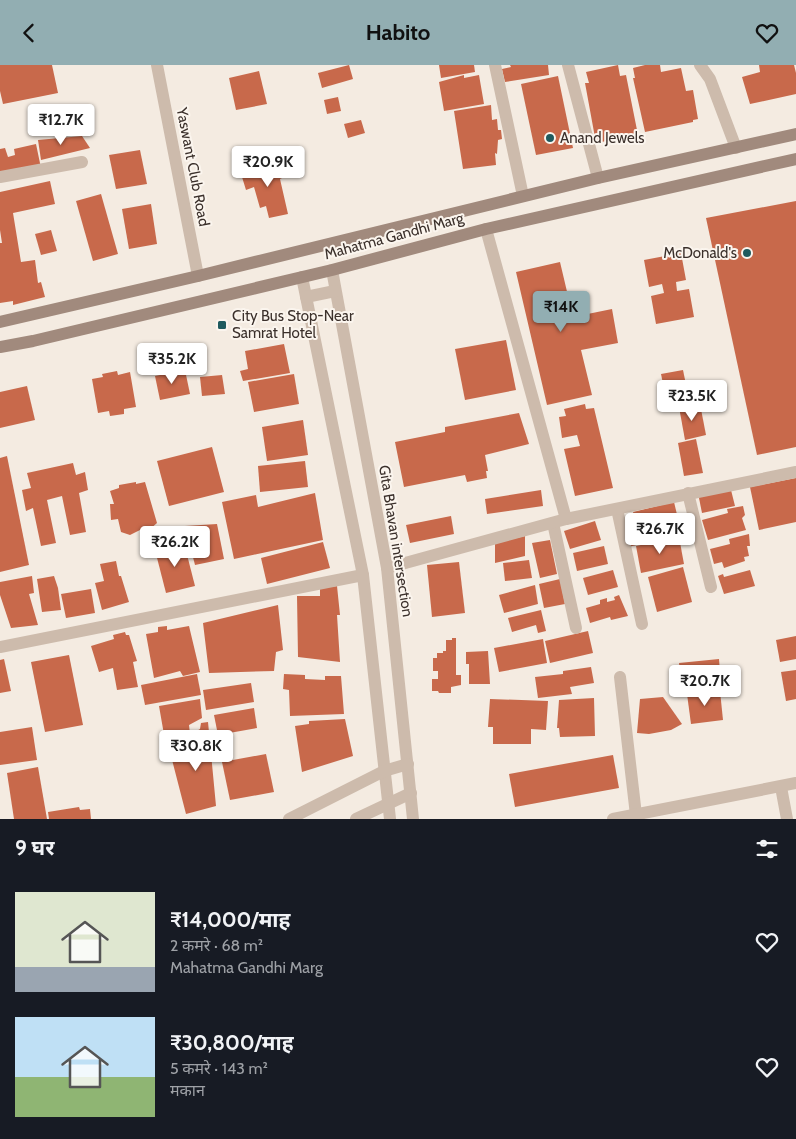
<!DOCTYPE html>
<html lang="hi">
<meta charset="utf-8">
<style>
:root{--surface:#171b24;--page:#242831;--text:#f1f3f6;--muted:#9ea1a6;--accent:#92aeb2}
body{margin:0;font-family:Cabin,"Noto Sans Devanagari",sans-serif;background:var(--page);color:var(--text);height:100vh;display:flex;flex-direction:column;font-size:19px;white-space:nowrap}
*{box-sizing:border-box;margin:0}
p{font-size:16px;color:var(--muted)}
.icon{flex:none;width:28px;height:28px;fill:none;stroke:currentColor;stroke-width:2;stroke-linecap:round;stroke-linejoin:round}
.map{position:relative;height:754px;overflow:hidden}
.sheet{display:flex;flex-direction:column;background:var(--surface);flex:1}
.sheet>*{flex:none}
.price{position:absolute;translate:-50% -42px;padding:0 11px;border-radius:5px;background:#fff;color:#222;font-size:16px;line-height:32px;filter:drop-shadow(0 1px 2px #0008)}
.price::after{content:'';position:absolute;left:50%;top:30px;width:15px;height:11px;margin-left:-8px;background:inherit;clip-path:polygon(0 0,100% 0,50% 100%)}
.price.active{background:var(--accent);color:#111}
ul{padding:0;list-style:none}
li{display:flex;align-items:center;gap:15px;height:125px;padding:0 15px}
li span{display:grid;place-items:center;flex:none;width:140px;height:100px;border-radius:0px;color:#555}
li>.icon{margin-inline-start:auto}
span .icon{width:60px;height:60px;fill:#fffc;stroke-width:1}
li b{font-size:21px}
h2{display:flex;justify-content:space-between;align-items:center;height:60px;padding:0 15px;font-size:21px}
header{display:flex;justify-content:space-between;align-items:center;height:65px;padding:0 15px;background:var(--accent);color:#111;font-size:22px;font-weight:700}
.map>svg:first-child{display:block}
.building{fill:#c8694b}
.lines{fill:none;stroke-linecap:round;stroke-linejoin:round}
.minor{stroke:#cdbbac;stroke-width:12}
.tertiary{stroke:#cdbbac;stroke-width:12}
.secondary{stroke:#a18a7d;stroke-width:12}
.poi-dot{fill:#1f5a5e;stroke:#fbf5ee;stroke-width:2}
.labels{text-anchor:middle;stroke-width:4;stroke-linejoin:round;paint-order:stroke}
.poi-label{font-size:15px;fill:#3b302b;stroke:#fbf5ee;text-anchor:start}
.street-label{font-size:15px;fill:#3b302b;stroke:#fbf5ee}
</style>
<header><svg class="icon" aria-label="back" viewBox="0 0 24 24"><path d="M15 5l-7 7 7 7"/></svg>Habito<svg class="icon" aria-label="heart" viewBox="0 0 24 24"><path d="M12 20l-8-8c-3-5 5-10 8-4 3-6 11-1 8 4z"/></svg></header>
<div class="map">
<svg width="796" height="754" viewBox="0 0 796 754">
<rect width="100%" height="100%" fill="#f4ebe1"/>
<g class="building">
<path d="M0 0H52L58 28 3 39 0 26Z"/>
<path d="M349 0 353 14 322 23 318 8Z"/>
<path d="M439 0H474L475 7 441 13Z"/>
<path d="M510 0H548L549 10 505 17 502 4 511 2Z"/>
<path d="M618 0 620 11 626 10 638 70 596 78 585 18H589L586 7Z"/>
<path d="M645 0H660L661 7 681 3 686 26 693 25 698 54 693 55V57L645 67 633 13H635L633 3Z"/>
<path d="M759 0H794L796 8V29L750 39 742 12 760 7Z"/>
<path d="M259 6 267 39 236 45 229 13Z"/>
<path d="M464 10V13L479 10 484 39 444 46 439 17Z"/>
<path d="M558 11 573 83 536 90 521 19Z"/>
<path d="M338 32 341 46 327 49 324 35Z"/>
<path d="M491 40 492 55 497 54 498 65H501L502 74 498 75 497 89 495 88 496 100 463 104 454 46Z"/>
<path d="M361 55 365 68 348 73 344 59Z"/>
<path d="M82 71 90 83 41 95 38 75Z"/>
<path d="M36 79 41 103 0 111V84L5 83 8 92 15 90 14 84Z"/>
<path d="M140 85 147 119 116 124 109 90Z"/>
<path d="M276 96 282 113 280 114 288 149 269 153 266 141 260 143 254 122 246 125 242 112 258 105 257 100Z"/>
<path d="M50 116 55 139 13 148 21 197 35 195 38 218 41 217 45 232 13 240V236L0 238V178H2L0 165V127Z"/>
<path d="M101 129 118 189 93 196 76 136Z"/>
<path d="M796 136V382L757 390 706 153Z"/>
<path d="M151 139 157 179 129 184 122 144Z"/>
<path d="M51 165 57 186 41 190 35 169Z"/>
<path d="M681 188 686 215 676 217 677 226 689 224 694 252 656 259 651 231 664 228 662 219 649 222 644 195Z"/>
<path d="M560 197 573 252 612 244 618 278 581 285 592 330 547 340 516 207Z"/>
<path d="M506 275 516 325 465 335 455 284Z"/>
<path d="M284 279 290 308 243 316 240 306 248 304 245 286Z"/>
<path d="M185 305 190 329 160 335 155 311Z"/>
<path d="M683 305 690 339 668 343 661 309Z"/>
<path d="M117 306 118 310 130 307 136 342 124 344V349L110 351 109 346 98 348 92 314 103 312 102 309Z"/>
<path d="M294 309 299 339 254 347 248 317Z"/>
<path d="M222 310 225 329 202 331 200 312Z"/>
<path d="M27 321 35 355 0 363V327Z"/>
<path d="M585 339 586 344 594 343 613 423 575 431 564 384 580 381 577 370 562 373 559 352 566 351 564 344Z"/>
<path d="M700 339 706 370 685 375 679 342Z"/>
<path d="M519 348 529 379 485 390 488 406H486L487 413 467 417 465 410 404 422 395 377 445 367V362Z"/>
<path d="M303 355 308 390 267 396 262 362Z"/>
<path d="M696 374 703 408 684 411 678 378Z"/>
<path d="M212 382 224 427 169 441 157 396Z"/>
<path d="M7 391 29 500 0 507V393Z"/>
<path d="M305 396 308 422 260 427 258 401Z"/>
<path d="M73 398 76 410 85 407 88 425 79 428 86 467 70 470 62 431 47 435 56 478 41 481 33 443 26 446 22 425 31 423 27 408Z"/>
<path d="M796 413V457L759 465 750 422Z"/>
<path d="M136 417V419L145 417 157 458 149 465H140L130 470 121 467 118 454 111 455 110 439H114L110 426 119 423V420Z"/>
<path d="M730 421 735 441 702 448 698 428Z"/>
<path d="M541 425 543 441 487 449 485 434Z"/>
<path d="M315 428 323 475 234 494 222 437 256 430 258 442Z"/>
<path d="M674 437 680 462 643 472 645 478 628 482 627 474 631 473 629 465 638 463 633 447Z"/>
<path d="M743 441 745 450 742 453 746 465 708 475 702 455 728 448 727 444Z"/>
<path d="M451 451 454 469 410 478 406 460Z"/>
<path d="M595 456 601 475 570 484 564 466Z"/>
<path d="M217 459 224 494 195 500 185 461Z"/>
<path d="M749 469 750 481H747L749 491 744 492 745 496 724 503 722 497 714 499 710 484 730 479 729 474Z"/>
<path d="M525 471V491L495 498V478Z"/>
<path d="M679 472 684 499 641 508 636 481Z"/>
<path d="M550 475 557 509 540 513 532 478Z"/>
<path d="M323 477 330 503 267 519 261 493Z"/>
<path d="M184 478 195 521 166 528 155 485Z"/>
<path d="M604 481 608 499 577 506 573 488Z"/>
<path d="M529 495 532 513 505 516 503 498Z"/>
<path d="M116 496 119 511H121L129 537 102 545 95 518 104 516 100 499Z"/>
<path d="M459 497 465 548 432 552 427 500Z"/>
<path d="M683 502 692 537 657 547 648 512Z"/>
<path d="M613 505 618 522 588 530 583 513Z"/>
<path d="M750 505 755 521 724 529 718 511 723 509 724 512Z"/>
<path d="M32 511 34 528 29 529 38 560 11 563 0 530V517Z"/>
<path d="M54 511 58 523 61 545 42 547 37 514Z"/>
<path d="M560 514 565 539 544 543 539 519Z"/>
<path d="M535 520 538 539 504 548 499 530Z"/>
<path d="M337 521 340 550H337L340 597 298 592 297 531H320V523Z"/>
<path d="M91 524 95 548 66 553 61 529Z"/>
<path d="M619 530 628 551 611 555 610 552 590 558 586 543 600 539V535L607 533V537L615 535 614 532Z"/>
<path d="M278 540 283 585 276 587 274 606 209 608 203 558Z"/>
<path d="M541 545 546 566 538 568 536 560 512 567 508 553Z"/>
<path d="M167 561V565L189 561 200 607 183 611 180 606 154 613 146 569 158 567V562Z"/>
<path d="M588 566 593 588 550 598 545 576Z"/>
<path d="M125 567 126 570H129L137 596 133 597 138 622 117 625 113 603 99 607 91 581 114 574 113 570Z"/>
<path d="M796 571V594L780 597 776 575Z"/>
<path d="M452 573H456V610H461V620L451 622V628H439L438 626H432V614H438V606H433V593H437V588H443V586H446V575H452Z"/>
<path d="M543 574 547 598 499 607 494 583Z"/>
<path d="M488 586 490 619H469V599H466V587Z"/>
<path d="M69 590 83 660 45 667 31 597Z"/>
<path d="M4 594 11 626 0 628V595Z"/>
<path d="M719 594 721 620 682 624 679 598Z"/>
<path d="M591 602 594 618 570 622 572 629 538 633 535 612 563 609V606Z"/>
<path d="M796 605V634L786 636 781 607Z"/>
<path d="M197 609 201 630 145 640 141 620Z"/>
<path d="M284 609 305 610V614L325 615V611H341L344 649 290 651 289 625 283 624Z"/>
<path d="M251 618 254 637 206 645 203 625Z"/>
<path d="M720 626 723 655 691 659 687 629Z"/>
<path d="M663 632 682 659 671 665 649 669 637 668 640 634Z"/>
<path d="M594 633 595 671 560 672 559 663H557L559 635Z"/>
<path d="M200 634 202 653 189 660 190 669H177L176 680 166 681 159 641Z"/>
<path d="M490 634 548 636 546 665 531 664V679H493V662H488Z"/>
<path d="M254 643 257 663 218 670 214 650Z"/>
<path d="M345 654 353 691 302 707 295 661 309 659V656Z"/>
<path d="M208 657 216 741 186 749 170 687H184L183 675H194L195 667 200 664 201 658Z"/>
<path d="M32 662 37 695 0 700V667Z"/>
<path d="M266 689 274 727 230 735 222 697Z"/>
<path d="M613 690 619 723 515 742 509 709Z"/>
<path d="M38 702 47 754H14L7 708Z"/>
<path d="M79 742 80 745 90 744 91 754H49L48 747Z"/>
</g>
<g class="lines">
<g class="minor">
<path d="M157 0 198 211"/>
<path d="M495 0 523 131"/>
<path d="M568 0 598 113"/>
<path d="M700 0 710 14 736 83"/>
<path d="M0 112 82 97"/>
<path d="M486 164 566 454"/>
<path d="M688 428 711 522"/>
<path d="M617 444 642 559"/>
<path d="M553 458 576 563"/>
<path d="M387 503 566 454 796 407"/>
<path d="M0 582 363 510"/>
<path d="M620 612 636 750"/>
<path d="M781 722 787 754"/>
<path d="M613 754 796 718"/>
</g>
<g class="tertiary">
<path d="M332 205 387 503 413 754"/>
<path d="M302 212 363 510 390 754"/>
<path d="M306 232 335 226"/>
<path d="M289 754 384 706 408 699"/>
<path d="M356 754 411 728"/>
</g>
<g class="secondary">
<path d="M0 257 198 211 598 113 796 69"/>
<path d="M0 282 33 276 332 205 486 164 796 94"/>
</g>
</g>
<g class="poi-dot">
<circle cx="550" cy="73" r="5"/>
<circle cx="747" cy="188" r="5"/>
<rect x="217" y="255" width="10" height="10" rx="2.5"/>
</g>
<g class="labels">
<g class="poi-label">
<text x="560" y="78">Anand Jewels</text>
<text x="737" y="193" text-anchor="end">McDonald's</text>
<text x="232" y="256">City Bus Stop-Near<tspan x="232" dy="17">Samrat Hotel</tspan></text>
</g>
<g class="street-label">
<text transform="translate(193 102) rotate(79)" y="5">Yaswant Club Road</text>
<text transform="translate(394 171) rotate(-15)" y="5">Mahatma Gandhi Marg</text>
<text transform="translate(396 476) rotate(81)" y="5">Gita Bhavan intersection</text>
</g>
</g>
</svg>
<b class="price" style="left:61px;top:81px">₹12.7K</b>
<b class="price" style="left:268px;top:123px">₹20.9K</b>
<b class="price active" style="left:561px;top:268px">₹14K</b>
<b class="price" style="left:172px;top:320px">₹35.2K</b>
<b class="price" style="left:692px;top:357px">₹23.5K</b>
<b class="price" style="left:660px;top:490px">₹26.7K</b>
<b class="price" style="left:175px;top:503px">₹26.2K</b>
<b class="price" style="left:705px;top:642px">₹20.7K</b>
<b class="price" style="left:196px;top:707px">₹30.8K</b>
</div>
<section class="sheet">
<h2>9 घर<svg class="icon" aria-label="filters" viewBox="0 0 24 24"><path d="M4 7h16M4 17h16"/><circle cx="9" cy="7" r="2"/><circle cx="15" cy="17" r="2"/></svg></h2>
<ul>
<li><span style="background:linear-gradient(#dfe7d0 75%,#9aa5b1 0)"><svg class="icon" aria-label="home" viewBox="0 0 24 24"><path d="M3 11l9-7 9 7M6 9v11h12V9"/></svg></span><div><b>₹14,000/माह</b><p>2 कमरे · 68 m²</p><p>Mahatma Gandhi Marg</p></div><svg class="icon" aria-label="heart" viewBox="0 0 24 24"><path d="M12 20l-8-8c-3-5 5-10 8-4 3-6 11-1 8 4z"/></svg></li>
<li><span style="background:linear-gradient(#bfe0f5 60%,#8fb573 0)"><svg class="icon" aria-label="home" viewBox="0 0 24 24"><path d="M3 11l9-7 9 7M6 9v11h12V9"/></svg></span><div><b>₹30,800/माह</b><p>5 कमरे · 143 m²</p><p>मकान</p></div><svg class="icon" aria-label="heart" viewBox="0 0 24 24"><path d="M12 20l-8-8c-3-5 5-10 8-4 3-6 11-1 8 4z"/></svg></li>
</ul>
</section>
